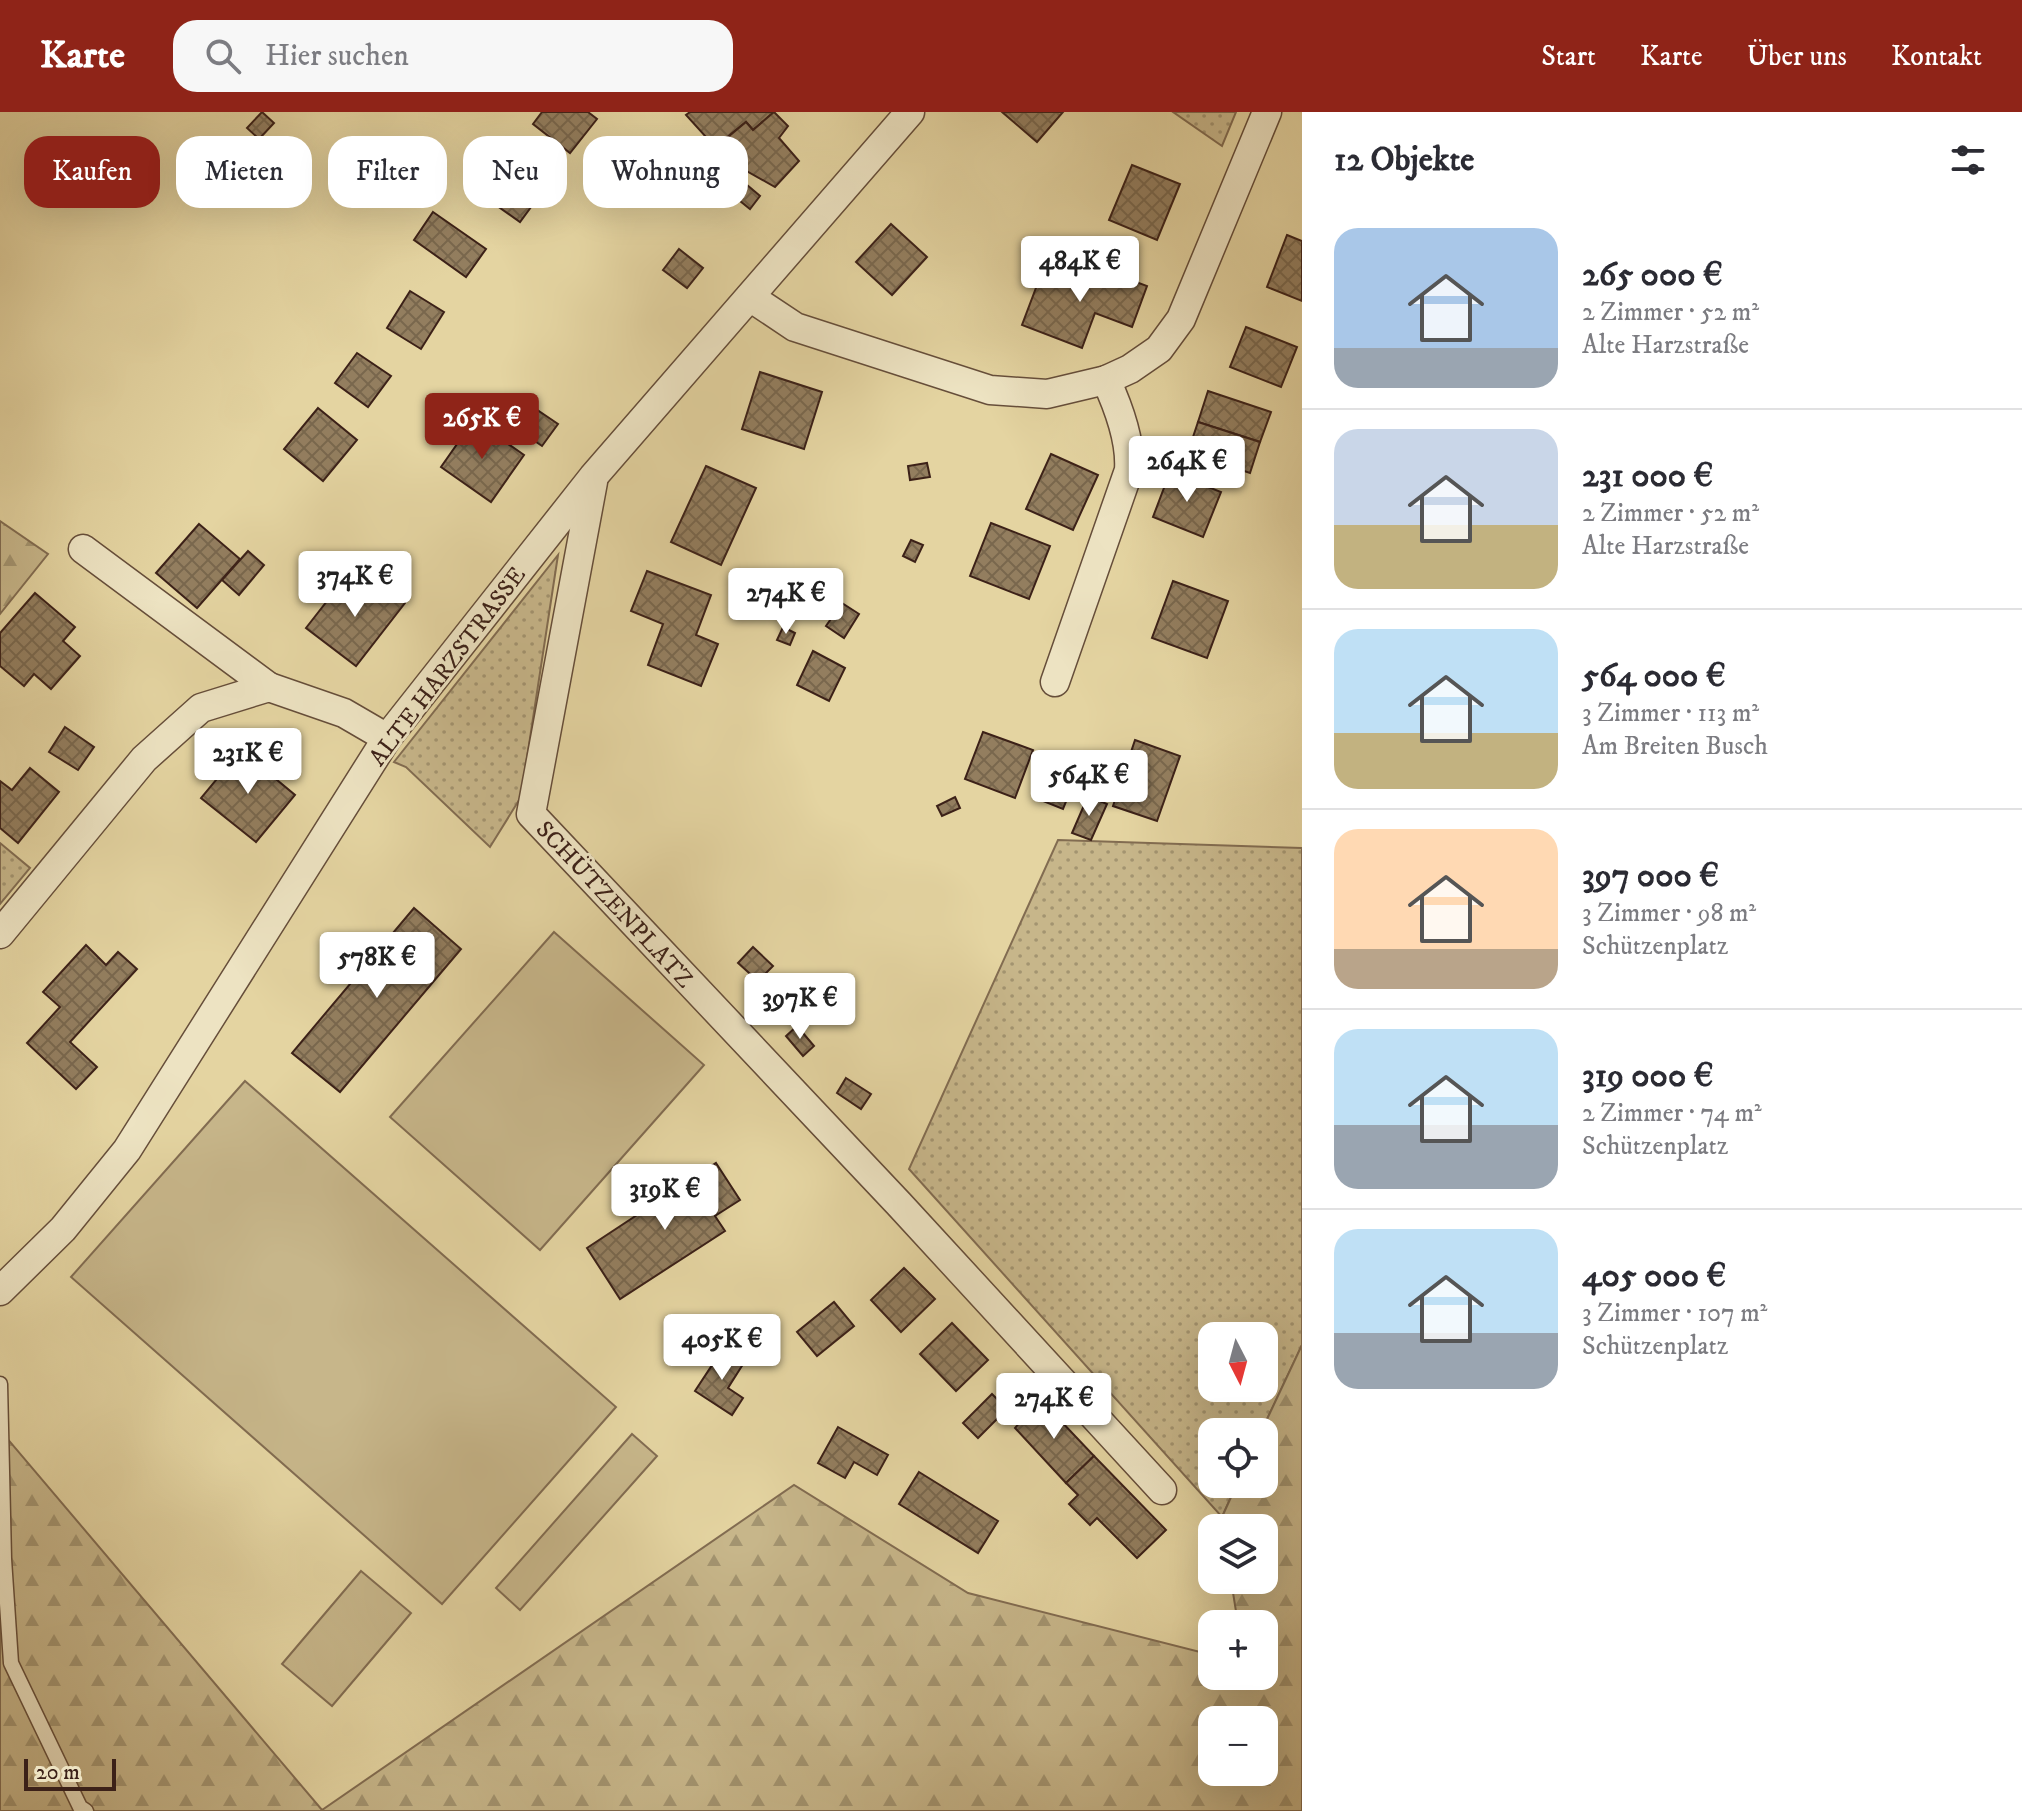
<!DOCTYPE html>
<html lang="de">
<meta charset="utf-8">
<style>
:root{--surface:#fff;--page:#f7f7f7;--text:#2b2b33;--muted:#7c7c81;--line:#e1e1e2;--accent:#8f2418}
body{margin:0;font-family:"IM FELL DW Pica",serif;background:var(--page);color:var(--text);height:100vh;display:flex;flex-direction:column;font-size:30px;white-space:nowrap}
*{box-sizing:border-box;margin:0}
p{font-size:26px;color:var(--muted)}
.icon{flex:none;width:44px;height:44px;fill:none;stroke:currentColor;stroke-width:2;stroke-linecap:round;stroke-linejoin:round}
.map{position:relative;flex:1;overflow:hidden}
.sheet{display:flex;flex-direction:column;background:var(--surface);width:720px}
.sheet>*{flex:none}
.top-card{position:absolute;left:24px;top:24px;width:760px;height:72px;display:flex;gap:16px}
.needle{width:52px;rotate:174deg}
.buttons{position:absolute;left:1198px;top:1210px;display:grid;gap:16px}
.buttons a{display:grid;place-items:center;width:80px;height:80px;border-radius:16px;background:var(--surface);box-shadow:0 8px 32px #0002;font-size:40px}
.scale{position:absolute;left:24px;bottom:20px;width:92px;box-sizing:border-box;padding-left:8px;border:4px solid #3c2118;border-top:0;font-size:22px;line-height:28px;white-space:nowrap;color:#3c2118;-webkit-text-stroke:6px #ede3c2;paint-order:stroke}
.price{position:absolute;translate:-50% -68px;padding:0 18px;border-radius:8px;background:#fff;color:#222;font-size:26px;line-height:52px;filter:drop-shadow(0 2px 4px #0008)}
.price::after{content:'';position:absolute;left:50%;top:48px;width:24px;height:18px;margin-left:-12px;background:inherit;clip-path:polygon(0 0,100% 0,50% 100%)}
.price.selected{background:var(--accent);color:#fff}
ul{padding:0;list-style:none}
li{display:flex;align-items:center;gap:24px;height:200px;padding:0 32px}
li+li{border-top:2px solid var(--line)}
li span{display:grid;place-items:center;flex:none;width:224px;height:160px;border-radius:24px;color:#555}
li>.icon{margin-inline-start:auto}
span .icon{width:96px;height:96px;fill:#fffc;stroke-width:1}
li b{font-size:34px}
h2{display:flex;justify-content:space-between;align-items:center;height:96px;padding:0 32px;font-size:34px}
.chip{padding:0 28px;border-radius:24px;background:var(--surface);box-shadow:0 8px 32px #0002;font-size:28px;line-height:72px}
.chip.selected{background:var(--accent);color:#fff}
header{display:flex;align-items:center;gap:48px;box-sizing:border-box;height:112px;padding:0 40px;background:var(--accent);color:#fff}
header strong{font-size:38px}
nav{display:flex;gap:44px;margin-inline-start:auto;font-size:28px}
.search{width:560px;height:72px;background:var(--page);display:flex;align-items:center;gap:20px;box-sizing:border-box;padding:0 28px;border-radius:24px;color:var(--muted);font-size:30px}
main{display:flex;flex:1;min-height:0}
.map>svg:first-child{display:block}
.green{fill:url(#green-dots);stroke:#826c51;stroke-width:2;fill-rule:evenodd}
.forest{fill:url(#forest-firs);stroke:#826c51;stroke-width:2;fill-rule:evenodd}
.pitch{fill:#c7b68a;stroke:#826c51;stroke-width:2}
.building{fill:url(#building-cross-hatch);stroke:#3c2118;stroke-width:2}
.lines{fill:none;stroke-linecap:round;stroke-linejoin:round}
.lane-casing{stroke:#664e3a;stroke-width:17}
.street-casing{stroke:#664e3a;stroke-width:31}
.lane{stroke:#ede3c2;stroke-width:14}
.street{stroke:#ede3c2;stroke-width:28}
.labels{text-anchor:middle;stroke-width:6;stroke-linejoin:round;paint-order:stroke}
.street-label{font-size:24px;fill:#3c2118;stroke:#ede3c2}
</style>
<header>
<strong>Karte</strong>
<div class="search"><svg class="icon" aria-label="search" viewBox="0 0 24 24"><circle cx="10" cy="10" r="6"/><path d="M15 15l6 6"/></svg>Hier suchen</div>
<nav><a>Start</a><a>Karte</a><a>Über uns</a><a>Kontakt</a></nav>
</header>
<main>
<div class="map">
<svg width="1302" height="1699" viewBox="0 0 1302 1699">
<defs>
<pattern id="green-dots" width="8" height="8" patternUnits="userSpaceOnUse" patternTransform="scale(2)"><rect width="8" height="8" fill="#c7b68a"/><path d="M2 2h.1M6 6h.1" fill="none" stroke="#a39470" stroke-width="1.8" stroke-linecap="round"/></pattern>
<pattern id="forest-firs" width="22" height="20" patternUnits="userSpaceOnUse" patternTransform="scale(2)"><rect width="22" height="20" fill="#c7b68a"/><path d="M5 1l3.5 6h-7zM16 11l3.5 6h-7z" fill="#a39470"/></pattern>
<pattern id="building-cross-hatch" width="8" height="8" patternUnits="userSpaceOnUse" patternTransform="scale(2)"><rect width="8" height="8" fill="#937e5f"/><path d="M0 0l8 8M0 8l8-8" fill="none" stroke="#79674d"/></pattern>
</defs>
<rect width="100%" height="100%" fill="#e4d4a1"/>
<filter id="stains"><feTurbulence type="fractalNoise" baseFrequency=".0025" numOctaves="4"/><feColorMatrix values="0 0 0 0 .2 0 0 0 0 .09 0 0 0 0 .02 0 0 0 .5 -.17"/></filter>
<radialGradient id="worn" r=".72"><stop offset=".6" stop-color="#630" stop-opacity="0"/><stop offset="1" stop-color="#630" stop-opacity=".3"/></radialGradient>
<g class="green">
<path d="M1173 0H1236L1222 34Z"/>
<path d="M558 443 521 685 490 735 406 655 394 650Z"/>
<path d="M1058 728 1302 736V1233L1261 1320H1212V1372H1237L1222 1405 909 1057ZM1212 1224H1264V1276H1212Z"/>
<path d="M0 731 30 756 0 792Z"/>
</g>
<g class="forest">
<path d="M0 409 48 442 0 502Z"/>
<path d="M1302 1233V1699H0V1318L322 1698 794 1373 968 1481 1212 1543V1564H1264V1512H1238L1231 1468H1264V1416H1223L1222 1405 1237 1372H1264V1320H1261ZM1212 1608H1264V1660H1212Z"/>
</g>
<g class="pitch">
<path d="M554 820 704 953 540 1138 390 1005Z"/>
<path d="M245 969 616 1295 442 1492 71 1165Z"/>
<path d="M632 1322 657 1344 520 1498 496 1476Z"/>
<path d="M361 1459 411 1501 332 1594 282 1552Z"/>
</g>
<g class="building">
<path d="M262 0 274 11 259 27 247 16Z"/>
<path d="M542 0H588L597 7 570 41 533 12Z"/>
<path d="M690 0H774L753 18 746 10 715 35 686 3Z"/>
<path d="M774 0 788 14 779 26 799 49 775 75 727 48 737 34 728 25 746 10 753 18Z"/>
<path d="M1002 0H1063L1037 30Z"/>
<path d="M510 33 553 65 520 110 476 79Z"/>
<path d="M1132 53 1180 72 1157 128 1109 108Z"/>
<path d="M740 67 760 84 750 97 729 80Z"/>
<path d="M433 100 486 137 466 165 414 128Z"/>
<path d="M891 112 927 145 892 183 856 150Z"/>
<path d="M1287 123 1302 129V189L1267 175Z"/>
<path d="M679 137 703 156 687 176 663 158Z"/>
<path d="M1045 152 1101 173 1107 159 1147 174 1132 215 1095 201 1082 236 1022 213Z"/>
<path d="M410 179 444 200 421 237 387 216Z"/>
<path d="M1246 215 1297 235 1281 275 1230 255Z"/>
<path d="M357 241 391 264 368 295 335 271Z"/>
<path d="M760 260 822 280 804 337 742 317Z"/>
<path d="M1208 279 1271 300 1260 330 1198 310Z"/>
<path d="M530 293 558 312 542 334 514 315Z"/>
<path d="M318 296 357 328 323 369 284 337Z"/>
<path d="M474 308 524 343 491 390 441 355Z"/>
<path d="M1198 310 1260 330 1250 361 1188 340Z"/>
<path d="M1051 342 1098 363 1073 418 1026 397Z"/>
<path d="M927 351 930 365 910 368 908 354Z"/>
<path d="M706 354 756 376 721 453 671 430Z"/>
<path d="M1170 360 1221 380 1203 425 1153 405Z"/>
<path d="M991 411 1050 434 1029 487 970 464Z"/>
<path d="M199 412 240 447 197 496 156 461Z"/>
<path d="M911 428 923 433 915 450 903 444Z"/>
<path d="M248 439 264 453 239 483 222 468Z"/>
<path d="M647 459 711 483 696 523 718 532 701 574 648 553 663 512 631 499Z"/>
<path d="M373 467 405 491 356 554 306 516 342 470 360 484Z"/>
<path d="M1173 469 1228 489 1207 546 1152 526Z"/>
<path d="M35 481 75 515 63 529 80 544 51 577 34 562 24 574 0 554V521Z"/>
<path d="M842 491 859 502 844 526 826 514Z"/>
<path d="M783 515 795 521 790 533 777 528Z"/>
<path d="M813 539 845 556 829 589 797 573Z"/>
<path d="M65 615 94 635 78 658 49 640Z"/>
<path d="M983 620 1033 638 1015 686 965 667Z"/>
<path d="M1135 628 1180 644 1157 709 1113 694Z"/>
<path d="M241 638 295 683 256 730 201 686Z"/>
<path d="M1052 650 1078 660 1063 697 1038 687Z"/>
<path d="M30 656 59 680 18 731 0 716V669L12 678Z"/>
<path d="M1088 684 1107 692 1091 728 1072 721Z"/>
<path d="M955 685 960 696 942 704 937 694Z"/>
<path d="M414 796 461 837 340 980 292 941Z"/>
<path d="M86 833 106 853 118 840 137 857 70 930 97 955 76 977 27 931 60 895 43 880Z"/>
<path d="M753 835 773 854 758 869 738 851Z"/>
<path d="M797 914 814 934 803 944 786 924Z"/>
<path d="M846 966 871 982 861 997 837 981Z"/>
<path d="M716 1051 740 1088 715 1104 725 1119 620 1187 587 1136Z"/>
<path d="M904 1156 935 1187 901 1220 871 1188Z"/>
<path d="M834 1190 854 1214 817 1244 797 1220Z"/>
<path d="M952 1211 988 1248 956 1279 920 1242Z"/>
<path d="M724 1235 745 1249 728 1276 743 1286 732 1303 695 1279Z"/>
<path d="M992 1282 1007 1297 978 1326 963 1311Z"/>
<path d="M1040 1287 1094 1344 1066 1371 1015 1316Z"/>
<path d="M838 1315 888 1343 877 1363 854 1350 845 1366 818 1351Z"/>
<path d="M1094 1344 1166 1418 1137 1446 1097 1406 1090 1413 1069 1392 1078 1383 1066 1371Z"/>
<path d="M919 1360 998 1409 978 1441 899 1392Z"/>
</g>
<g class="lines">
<defs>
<path id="lane" d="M0 1272 4 1447 11 1551 80 1695 86 1699"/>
<g id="street">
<path d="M750 185 795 215 990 278 1047 282 1106 268 1130 257 1159 237 1181 207 1267 0"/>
<path d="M593 370 531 702 899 1092 1162 1378"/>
<path d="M83 437 269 575"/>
<path d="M1055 570 1129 358C1131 329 1118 294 1106 268"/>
<path d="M0 822 144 647 201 596 269 575 344 601 387 626"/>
<path d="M0 1179 63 1117 127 1038 387 626 593 365 910 0"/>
</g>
</defs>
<use href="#lane" class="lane-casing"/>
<use href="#street" class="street-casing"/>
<use href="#lane" class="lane"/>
<use href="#street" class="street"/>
</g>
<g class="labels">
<g class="street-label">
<text transform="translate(447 554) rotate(-53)" y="8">ALTE HARZSTRASSE</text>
<text transform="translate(615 792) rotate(47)" y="8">SCHÜTZENPLATZ</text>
</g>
</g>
<rect width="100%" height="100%" filter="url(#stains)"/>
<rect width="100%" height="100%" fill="url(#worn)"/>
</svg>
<div class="buttons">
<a><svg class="needle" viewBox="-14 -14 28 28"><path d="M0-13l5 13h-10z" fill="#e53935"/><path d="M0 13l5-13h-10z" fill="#7c7c81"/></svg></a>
<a><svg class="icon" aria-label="locate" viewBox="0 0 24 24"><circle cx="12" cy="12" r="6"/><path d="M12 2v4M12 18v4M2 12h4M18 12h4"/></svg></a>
<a><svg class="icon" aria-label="layers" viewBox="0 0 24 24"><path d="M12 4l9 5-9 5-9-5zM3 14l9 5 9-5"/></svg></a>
<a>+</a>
<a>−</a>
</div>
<div class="scale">20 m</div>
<b class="price" style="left:1080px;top:192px">484K €</b>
<b class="price selected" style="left:482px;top:349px">265K €</b>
<b class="price" style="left:1187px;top:392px">264K €</b>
<b class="price" style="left:355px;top:507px">374K €</b>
<b class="price" style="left:786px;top:524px">274K €</b>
<b class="price" style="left:248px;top:684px">231K €</b>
<b class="price" style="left:1089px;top:706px">564K €</b>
<b class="price" style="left:377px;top:888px">578K €</b>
<b class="price" style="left:800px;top:929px">397K €</b>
<b class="price" style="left:665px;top:1120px">319K €</b>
<b class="price" style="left:722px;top:1270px">405K €</b>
<b class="price" style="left:1054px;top:1329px">274K €</b>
<div class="top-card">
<a class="chip selected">Kaufen</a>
<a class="chip">Mieten</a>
<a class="chip">Filter</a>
<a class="chip">Neu</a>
<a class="chip">Wohnung</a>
</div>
</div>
<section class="sheet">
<h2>12 Objekte<svg class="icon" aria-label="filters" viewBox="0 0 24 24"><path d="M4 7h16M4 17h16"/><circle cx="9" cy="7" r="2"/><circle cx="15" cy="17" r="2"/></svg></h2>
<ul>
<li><span style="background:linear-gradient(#a9c7e8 75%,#9aa5b1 0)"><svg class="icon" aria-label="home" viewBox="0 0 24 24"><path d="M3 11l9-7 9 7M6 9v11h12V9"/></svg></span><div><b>265 000 €</b><p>2 Zimmer · 52 m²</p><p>Alte Harzstraße</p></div></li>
<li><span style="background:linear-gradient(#c9d6e8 60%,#c2b280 0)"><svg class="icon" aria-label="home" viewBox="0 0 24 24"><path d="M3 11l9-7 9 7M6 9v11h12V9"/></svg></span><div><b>231 000 €</b><p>2 Zimmer · 52 m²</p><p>Alte Harzstraße</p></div></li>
<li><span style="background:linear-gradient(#bfe0f5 65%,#c2b280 0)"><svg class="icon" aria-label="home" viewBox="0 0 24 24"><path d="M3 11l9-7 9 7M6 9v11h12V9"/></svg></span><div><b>564 000 €</b><p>3 Zimmer · 113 m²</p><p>Am Breiten Busch</p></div></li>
<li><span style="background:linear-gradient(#ffd9b3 75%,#b9a48a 0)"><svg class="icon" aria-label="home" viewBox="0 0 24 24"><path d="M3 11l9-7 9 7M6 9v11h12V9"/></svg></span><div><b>397 000 €</b><p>3 Zimmer · 98 m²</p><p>Schützenplatz</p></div></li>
<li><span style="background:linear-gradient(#bfe0f5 60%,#9aa5b1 0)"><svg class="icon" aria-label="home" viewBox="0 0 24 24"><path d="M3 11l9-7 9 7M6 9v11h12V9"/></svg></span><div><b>319 000 €</b><p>2 Zimmer · 74 m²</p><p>Schützenplatz</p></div></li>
<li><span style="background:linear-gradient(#bfe0f5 65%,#9aa5b1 0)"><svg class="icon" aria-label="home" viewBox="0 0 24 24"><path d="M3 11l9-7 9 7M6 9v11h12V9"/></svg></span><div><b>405 000 €</b><p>3 Zimmer · 107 m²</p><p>Schützenplatz</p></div></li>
</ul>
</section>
</main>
